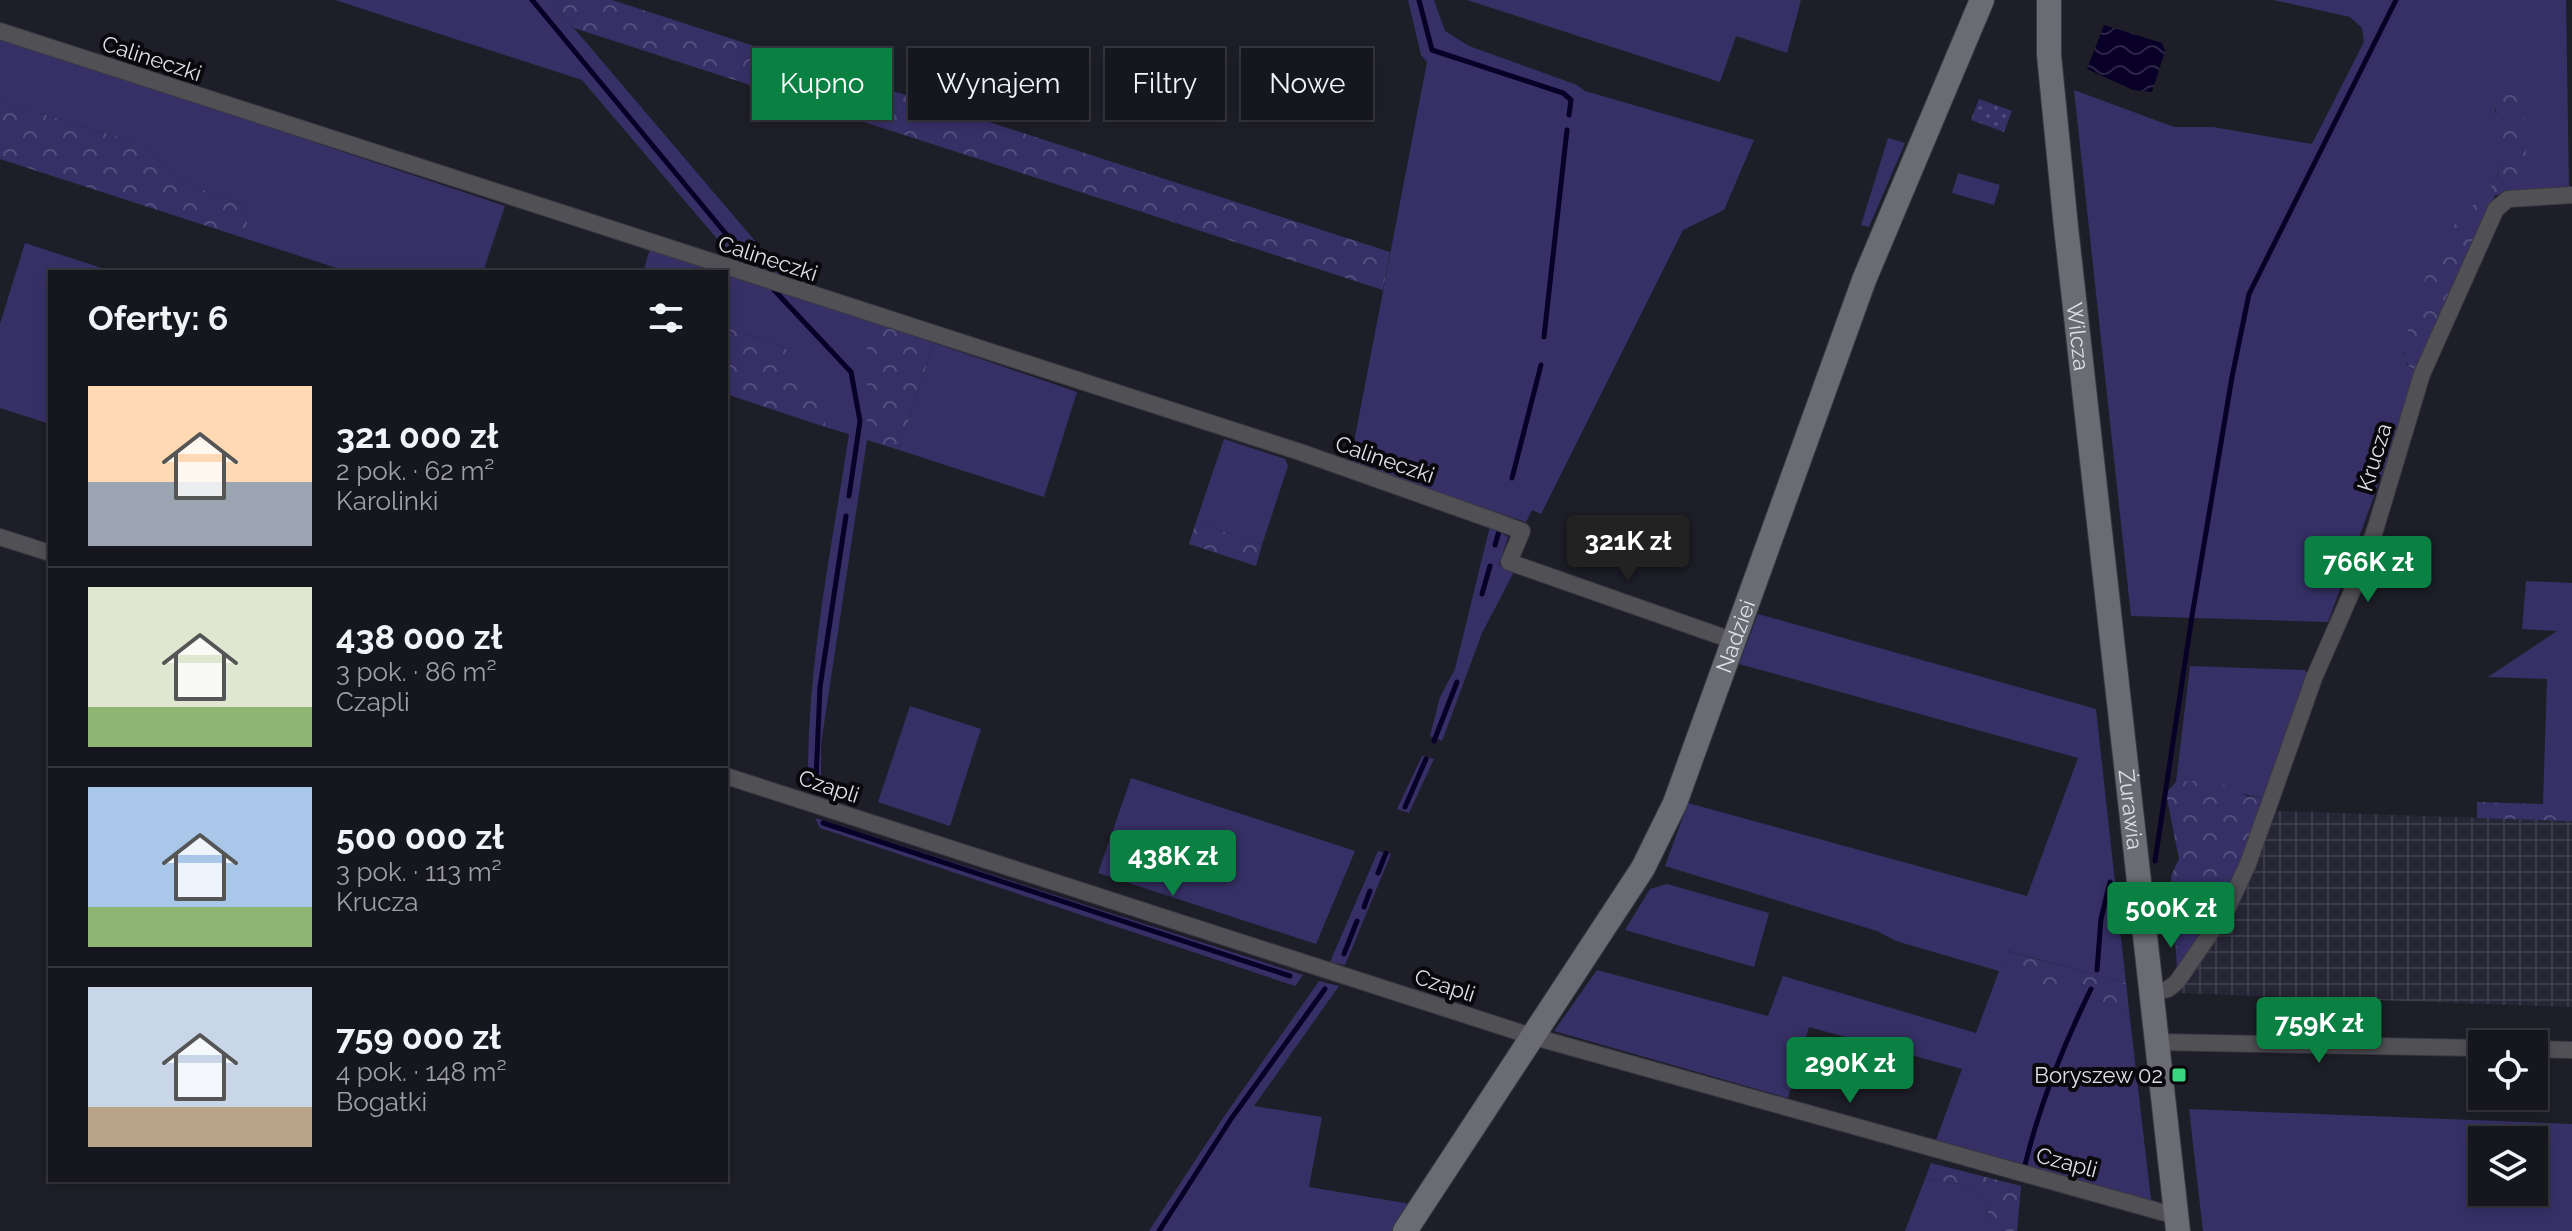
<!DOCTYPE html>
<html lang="pl">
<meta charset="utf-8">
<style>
:root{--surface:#16161e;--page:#1f1f27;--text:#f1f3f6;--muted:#9e9fa4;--line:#35353c;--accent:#0b8043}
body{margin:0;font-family:Raleway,sans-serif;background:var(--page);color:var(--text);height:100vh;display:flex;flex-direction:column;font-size:30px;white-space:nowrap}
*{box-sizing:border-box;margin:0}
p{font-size:26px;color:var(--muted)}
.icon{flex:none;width:44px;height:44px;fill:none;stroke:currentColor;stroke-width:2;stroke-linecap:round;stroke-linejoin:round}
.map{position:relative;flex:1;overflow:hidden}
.sheet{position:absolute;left:48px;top:270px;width:680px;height:912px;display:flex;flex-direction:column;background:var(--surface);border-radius:0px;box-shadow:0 4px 12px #0003,0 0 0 2px var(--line)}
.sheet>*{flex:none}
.hud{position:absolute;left:752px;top:48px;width:760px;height:72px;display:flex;gap:16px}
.controls{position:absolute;left:2468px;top:1030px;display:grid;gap:16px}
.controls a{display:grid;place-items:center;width:80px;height:80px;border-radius:0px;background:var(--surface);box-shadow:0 4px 12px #0003,0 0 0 2px var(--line);font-size:40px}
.price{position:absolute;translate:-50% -68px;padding:0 18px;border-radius:8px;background:var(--accent);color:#fff;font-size:26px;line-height:52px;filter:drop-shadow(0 2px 4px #0008)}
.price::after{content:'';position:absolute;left:50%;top:48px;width:24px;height:18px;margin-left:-12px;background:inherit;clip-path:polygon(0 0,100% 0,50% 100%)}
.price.current{background:#222;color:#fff}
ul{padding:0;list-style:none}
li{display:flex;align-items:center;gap:24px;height:200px;padding:0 40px}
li+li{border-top:2px solid var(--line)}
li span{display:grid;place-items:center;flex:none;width:224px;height:160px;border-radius:0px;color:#555}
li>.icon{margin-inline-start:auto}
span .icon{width:96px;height:96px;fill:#fffc;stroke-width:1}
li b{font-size:34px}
h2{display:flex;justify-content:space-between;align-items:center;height:96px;padding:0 40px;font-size:34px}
.pill{padding:0 28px;border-radius:0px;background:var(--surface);box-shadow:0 4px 12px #0003,0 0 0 2px var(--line);font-size:28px;line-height:72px}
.pill.current{background:var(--accent);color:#fff}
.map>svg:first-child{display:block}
.industrial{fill:url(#industrial-grid)}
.grass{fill:#373067;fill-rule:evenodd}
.forest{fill:url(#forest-crowns)}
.park{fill:url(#park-dots)}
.water{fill:url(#water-waves)}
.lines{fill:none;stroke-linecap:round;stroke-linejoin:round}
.stream{stroke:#080026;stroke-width:5}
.street-casing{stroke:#393943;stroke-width:18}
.secondary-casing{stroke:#393943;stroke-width:26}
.street{stroke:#505055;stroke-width:16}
.secondary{stroke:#6b6b74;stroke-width:24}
.poi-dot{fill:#3ad77f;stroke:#09090d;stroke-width:3}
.labels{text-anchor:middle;stroke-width:8;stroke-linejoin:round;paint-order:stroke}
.street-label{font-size:22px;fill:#dfdfe6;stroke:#09090d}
.poi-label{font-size:22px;fill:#dfdfe6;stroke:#09090d;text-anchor:end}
</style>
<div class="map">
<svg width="2572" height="1231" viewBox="0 0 2572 1231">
<defs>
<pattern id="industrial-grid" width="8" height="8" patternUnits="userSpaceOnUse" patternTransform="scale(2)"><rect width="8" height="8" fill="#272637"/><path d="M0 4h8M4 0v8" fill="none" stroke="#3c3b4a"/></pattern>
<pattern id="forest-crowns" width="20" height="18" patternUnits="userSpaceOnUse" patternTransform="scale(2)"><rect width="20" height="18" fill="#373067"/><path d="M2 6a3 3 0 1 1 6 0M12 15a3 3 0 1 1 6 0" fill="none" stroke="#544e7d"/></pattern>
<pattern id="park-dots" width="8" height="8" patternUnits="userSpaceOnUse" patternTransform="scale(2)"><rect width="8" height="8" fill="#373067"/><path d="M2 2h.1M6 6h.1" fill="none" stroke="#544e7d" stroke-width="1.8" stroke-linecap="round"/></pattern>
<pattern id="water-waves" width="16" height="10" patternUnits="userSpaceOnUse" patternTransform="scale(2)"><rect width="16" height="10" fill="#080026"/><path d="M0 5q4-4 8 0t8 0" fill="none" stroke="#2c2546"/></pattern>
</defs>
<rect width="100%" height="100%" fill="#1e1e28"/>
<path class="industrial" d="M2276 811 2572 821V1007L2179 993 2241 899Z"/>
<g class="grass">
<path d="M335 0H550L790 282 741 267 582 80Z"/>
<path d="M1408 0H1434L1445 31 1469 46 1577 85 1585 91 1754 140 1724 210 1683 230 1541 514 1532 510 1526 522 1350 463 1427 62 1421 55Z"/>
<path d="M1467 0H1801L1787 53 1736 36 1720 82Z"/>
<path d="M2273 0H2566L2569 189 2519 193 2520 89 2503 88 2495 110 2503 150 2500 168 2493 185 2434 258 2403 353 2407 365 2419 373 2328 622 2131 616 2074 90 2174 127H2213L2312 144 2364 42 2362 28 2350 17Z"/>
<path d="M0 37 505 206 483 272H349L244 238 249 213 240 204 192 186 171 174 144 145 0 101Z"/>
<path d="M1888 138 1905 143 1869 227 1861 225Z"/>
<path d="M1958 173 2000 185 1994 205 1952 193Z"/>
<path d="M25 243 114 272H50V424L0 408V324Z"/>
<path d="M651 246 867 320V440L821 744V793L808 789C806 670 831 552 849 434L825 427V412L785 348 726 327V272H643Z"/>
<path d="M934 343 1077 392 1044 497 899 450Z"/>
<path d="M1224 439 1285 459 1288 466 1262 545 1196 522Z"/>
<path d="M1490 526 1508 537 1499 565 1515 570 1482 633 1442 741 1430 736 1440 697 1455 669Z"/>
<path d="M2526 581 2572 583V805H2543L2547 679 2488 677 2557 631 2522 629Z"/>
<path d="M1758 614 2096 709 2126 983 2008 951 2000 970 2129 1010 2151 1200 1936 1140 1962 1069 1809 1027 1788 1098 1554 1031 1597 970 1768 1016 1783 976 1976 1033 1999 971 1896 941 1877 931 1665 866 1688 803 2027 896 2078 758 1739 664Z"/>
<path d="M2190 666 2304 670 2308 673 2269 799C2237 795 2208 779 2176 782Z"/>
<path d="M910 706 981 729 950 826 878 802Z"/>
<path d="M1422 756 1434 759 1409 813 1397 809Z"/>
<path d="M1131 778 1355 851 1316 944 1098 873Z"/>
<path d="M815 818 1303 975 1295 986 820 828Z"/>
<path d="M1378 851 1391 854 1345 965 1330 962Z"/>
<path d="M1667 884 1769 913 1754 967 1625 930 1650 889Z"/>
<path d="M1319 981 1339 986 1254 1106 1322 1117 1309 1187 1411 1204 1393 1231H1149L1223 1118Z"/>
<path d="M2189 1109 2572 1124V1231H2203ZM2534 1140V1192H2482V1140Z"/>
<path d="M1925 1179C1964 1186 1992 1181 1989 1231H1905Z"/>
</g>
<g class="forest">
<path d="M550 0H612L1390 252 1383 290 574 28Z"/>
<path d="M2503 88H2520L2527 146 2519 193 2495 195 2419 373C2411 368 2405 365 2404 355 2401 342 2428 269 2435 255 2441 244 2448 234 2455 224 2465 210 2480 201 2490 188 2519 151 2481 115 2503 88Z"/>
<path d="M0 101 144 145 171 174 192 186 240 204 249 213 244 238 0 159Z"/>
<path d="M867 320 934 343 899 450 867 440Z"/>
<path d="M726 327 785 348 819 392 825 412V427L726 394Z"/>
<path d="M1196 522 1262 545 1256 566 1189 544Z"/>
<path d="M2192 781 2218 782 2247 796 2269 799 2219 909 2177 968 2171 876 2179 859 2166 793 2176 782Z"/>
<path d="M2477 802 2572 805V821L2477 818Z"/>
<path d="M2007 951 2126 983 2129 1010 2000 971Z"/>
<path d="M1931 1163 2021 1186 2017 1231H1989C1992 1181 1964 1186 1925 1179Z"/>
</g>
<path class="park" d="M1979 99 2012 111 2004 132 1971 120Z"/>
<path class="water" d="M2104 25 2162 43 2165 51 2152 92 2133 90 2087 69Z"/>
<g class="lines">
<g class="stream">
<path d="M532 0 741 252"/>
<path d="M1419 0 1432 50 1563 93 1571 100 1569 115"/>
<path d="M774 290 851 372 860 421 849 496"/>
<path d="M1544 337 1567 130"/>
<path d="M1512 478 1541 365"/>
<path d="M1495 545 1499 531"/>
<path d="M1482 594 1490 566"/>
<path d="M1434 741 1457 682"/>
<path d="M816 780 820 687 846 516"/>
<path d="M1405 807 1426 759"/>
<path d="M823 823 1290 976"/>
<path d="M2155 861 2192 616 2232 377 2249 294 2396 0"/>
<path d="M1378 873 1386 853"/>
<path d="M1364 907 1370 891"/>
<path d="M1344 954 1357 921"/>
<path d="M2097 970 2101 919 2110 882"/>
<path d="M2025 1165C2040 1103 2063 1046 2091 989"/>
<path d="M1159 1231 1231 1119 1325 989"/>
</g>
<defs>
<g id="street">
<path d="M0 31 1300 452 1495 521 1522 531 1509 562 1734 641"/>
<path d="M0 537 50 553"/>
<path d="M726 776 1531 1036 2176 1216"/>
<path d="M2151 993 2168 989 2177 982 2227 909 2248 864 2314 678 2360 573 2376 527 2422 374 2496 209 2508 199 2572 195"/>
<path d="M2157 1042 2482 1048"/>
<path d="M2534 1049 2572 1050"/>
</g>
<g id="secondary">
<path id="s1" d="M2049 0V55L2066 227 2178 1231"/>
<path id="s2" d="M1405 1231 1643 868 1675 803 1864 280 1982 0"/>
</g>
</defs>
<use href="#street" class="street-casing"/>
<use href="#secondary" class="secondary-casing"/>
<use href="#street" class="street"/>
<use href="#secondary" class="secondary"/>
</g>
<rect class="poi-dot" x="2171" y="1067" width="16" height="16" rx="4"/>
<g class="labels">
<g class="street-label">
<text transform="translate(152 58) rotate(18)" y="8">Calineczki</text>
<text transform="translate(768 258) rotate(18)" y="8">Calineczki</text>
<text dy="8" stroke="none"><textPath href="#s1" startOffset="338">Wilcza</textPath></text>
<text transform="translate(2374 457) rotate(-73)" y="8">Krucza</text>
<text transform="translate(1385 459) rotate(19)" y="8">Calineczki</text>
<text dy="8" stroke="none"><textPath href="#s2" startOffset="684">Nadziei</textPath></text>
<text transform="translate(829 786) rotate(18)" y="8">Czapli</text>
<text dy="8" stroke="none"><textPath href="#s1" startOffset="814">Żurawia</textPath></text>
<text transform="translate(1445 985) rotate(18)" y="8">Czapli</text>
<text transform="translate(2067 1162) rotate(15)" y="8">Czapli</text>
</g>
<g class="poi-label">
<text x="2163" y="1083">Boryszew 02</text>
</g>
</g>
</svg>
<div class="controls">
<a><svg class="icon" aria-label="locate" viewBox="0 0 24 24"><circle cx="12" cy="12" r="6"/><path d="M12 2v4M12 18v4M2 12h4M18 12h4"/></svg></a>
<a><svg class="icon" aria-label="layers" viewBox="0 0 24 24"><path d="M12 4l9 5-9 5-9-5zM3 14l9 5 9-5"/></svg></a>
</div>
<b class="price current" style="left:1628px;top:583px">321K zł</b>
<b class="price" style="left:2368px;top:604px">766K zł</b>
<b class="price" style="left:1173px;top:898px">438K zł</b>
<b class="price" style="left:2171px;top:950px">500K zł</b>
<b class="price" style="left:2319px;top:1065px">759K zł</b>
<b class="price" style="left:1850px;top:1105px">290K zł</b>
<div class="hud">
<a class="pill current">Kupno</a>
<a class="pill">Wynajem</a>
<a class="pill">Filtry</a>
<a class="pill">Nowe</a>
</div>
<section class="sheet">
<h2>Oferty: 6<svg class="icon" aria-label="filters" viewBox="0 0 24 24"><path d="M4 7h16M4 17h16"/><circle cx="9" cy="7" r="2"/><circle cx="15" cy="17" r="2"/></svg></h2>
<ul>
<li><span style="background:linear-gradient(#ffd9b3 60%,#9aa5b1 0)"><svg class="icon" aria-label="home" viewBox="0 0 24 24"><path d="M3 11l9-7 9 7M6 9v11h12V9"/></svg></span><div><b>321 000 zł</b><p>2 pok. · 62 m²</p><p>Karolinki</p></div></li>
<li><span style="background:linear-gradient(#dfe7d0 75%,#8fb573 0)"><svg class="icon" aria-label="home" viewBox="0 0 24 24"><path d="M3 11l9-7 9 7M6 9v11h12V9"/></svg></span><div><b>438 000 zł</b><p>3 pok. · 86 m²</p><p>Czapli</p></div></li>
<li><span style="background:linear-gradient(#a9c7e8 75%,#8fb573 0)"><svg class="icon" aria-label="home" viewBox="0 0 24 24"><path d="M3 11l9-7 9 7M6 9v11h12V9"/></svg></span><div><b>500 000 zł</b><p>3 pok. · 113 m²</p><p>Krucza</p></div></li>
<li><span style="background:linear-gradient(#c9d6e8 75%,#b9a48a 0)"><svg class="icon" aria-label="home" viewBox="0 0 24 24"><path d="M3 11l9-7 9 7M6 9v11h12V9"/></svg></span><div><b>759 000 zł</b><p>4 pok. · 148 m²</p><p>Bogatki</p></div></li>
</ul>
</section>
</div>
